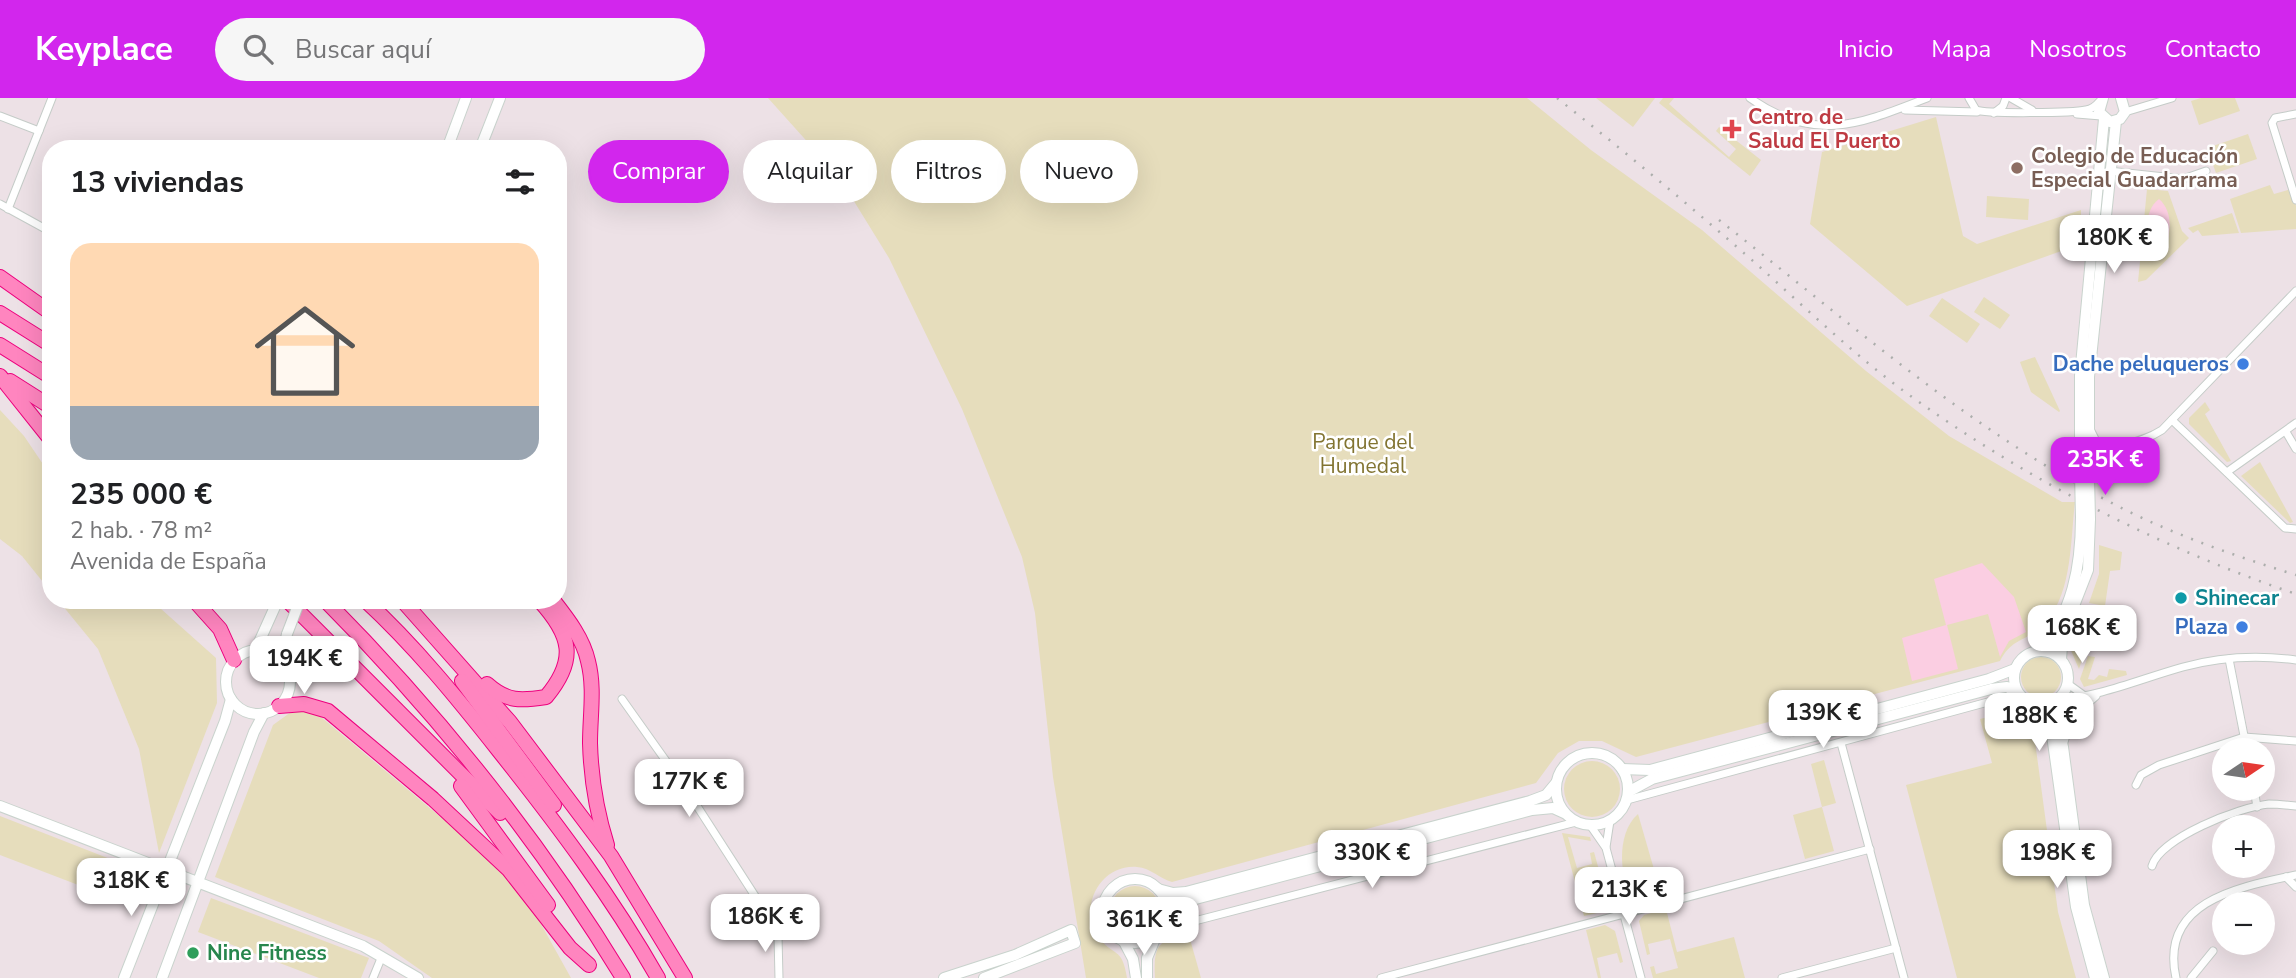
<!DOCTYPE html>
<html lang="es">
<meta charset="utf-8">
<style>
:root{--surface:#fff;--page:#f6f6f6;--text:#202124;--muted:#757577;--line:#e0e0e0;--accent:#d226ed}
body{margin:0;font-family:"Nunito Sans",sans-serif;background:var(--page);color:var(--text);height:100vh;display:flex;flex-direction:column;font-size:26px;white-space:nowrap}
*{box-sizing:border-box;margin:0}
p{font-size:23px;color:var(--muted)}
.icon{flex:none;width:38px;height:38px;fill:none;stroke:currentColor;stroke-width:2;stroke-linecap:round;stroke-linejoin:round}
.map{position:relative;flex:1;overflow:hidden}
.sheet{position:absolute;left:42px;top:42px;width:525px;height:469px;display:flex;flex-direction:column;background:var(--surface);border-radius:28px;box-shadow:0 7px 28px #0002}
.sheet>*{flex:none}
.guide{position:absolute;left:588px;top:42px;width:665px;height:63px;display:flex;gap:14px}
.needle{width:46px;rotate:77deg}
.fabs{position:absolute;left:2212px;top:640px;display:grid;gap:14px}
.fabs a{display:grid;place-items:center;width:63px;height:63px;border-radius:50%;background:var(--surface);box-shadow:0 7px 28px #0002;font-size:35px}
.price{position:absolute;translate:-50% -60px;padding:0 16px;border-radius:14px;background:#fff;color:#222;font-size:23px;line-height:46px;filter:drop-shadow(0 2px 4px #0008)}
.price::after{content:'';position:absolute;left:50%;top:42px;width:21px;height:16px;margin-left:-10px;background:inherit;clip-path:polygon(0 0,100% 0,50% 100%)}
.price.current{background:var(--accent);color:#fff}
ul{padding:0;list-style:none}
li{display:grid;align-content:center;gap:14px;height:371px;padding:0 28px}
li+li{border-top:2px solid var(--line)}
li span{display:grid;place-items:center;height:217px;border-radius:21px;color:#555}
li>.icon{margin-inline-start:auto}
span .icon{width:126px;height:126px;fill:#fffc;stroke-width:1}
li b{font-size:30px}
h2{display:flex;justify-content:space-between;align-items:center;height:84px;padding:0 28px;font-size:30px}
.pill{padding:0 24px;border-radius:32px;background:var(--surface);box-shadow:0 7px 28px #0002;font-size:24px;line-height:63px}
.pill.current{background:var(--accent);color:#fff}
header{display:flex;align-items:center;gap:42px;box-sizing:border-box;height:98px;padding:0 35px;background:var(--accent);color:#fff}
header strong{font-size:33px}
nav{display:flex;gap:38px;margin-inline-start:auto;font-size:24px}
.search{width:490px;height:63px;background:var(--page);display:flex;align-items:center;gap:18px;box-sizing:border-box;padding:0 24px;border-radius:38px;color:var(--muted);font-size:26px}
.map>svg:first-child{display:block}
.green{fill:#e6ddbc}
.sand{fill:#fbcee2}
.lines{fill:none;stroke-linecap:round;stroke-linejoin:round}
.street-casing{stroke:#c5ccc8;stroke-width:9}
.secondary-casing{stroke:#c9d3cd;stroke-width:12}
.highway-casing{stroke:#ed007e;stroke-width:16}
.street{stroke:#fff;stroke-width:7}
.secondary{stroke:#fff;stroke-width:10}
.highway{stroke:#ff85bf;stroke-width:14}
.rail{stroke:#acaeac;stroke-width:2.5;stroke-dasharray:2 9;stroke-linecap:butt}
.secondary-bridge-casing{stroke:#c9d3cd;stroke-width:12;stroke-linecap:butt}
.secondary-bridge{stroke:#fff;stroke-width:10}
.health-dot{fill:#e0444e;stroke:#fff;stroke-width:2.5}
.education-dot{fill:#8d6e63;stroke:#fff;stroke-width:2.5}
.shop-dot{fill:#3f7fe0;stroke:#fff;stroke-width:2.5}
.culture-dot{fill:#0f9aa8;stroke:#fff;stroke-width:2.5}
.leisure-dot{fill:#2e9e5b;stroke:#fff;stroke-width:2.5}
.labels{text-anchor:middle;stroke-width:5;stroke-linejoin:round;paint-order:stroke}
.health-label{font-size:21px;font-weight:bold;fill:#be3a42;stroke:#fff;text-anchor:start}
.education-label{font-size:21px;font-weight:bold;fill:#785e54;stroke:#fff;text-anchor:start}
.shop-label{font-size:21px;font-weight:bold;fill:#366cbe;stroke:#fff;text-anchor:end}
.park-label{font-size:21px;fill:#827431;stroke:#fff}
.culture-label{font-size:21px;font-weight:bold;fill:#0d838f;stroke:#fff;text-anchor:start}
.leisure-label{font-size:21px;font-weight:bold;fill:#27864d;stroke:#fff;text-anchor:start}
</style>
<header>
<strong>Keyplace</strong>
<div class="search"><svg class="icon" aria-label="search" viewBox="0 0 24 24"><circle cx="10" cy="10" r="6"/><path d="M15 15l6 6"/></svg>Buscar aquí</div>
<nav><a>Inicio</a><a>Mapa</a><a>Nosotros</a><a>Contacto</a></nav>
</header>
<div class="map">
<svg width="2296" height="880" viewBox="0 0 2296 880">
<rect width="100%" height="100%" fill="#ede1e6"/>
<g class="green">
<path d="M768 0H1527L1591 52 1702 132 1866 273 1949 338 2062 404H2075C2070 444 2073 499 2041 529 2025 544 2012 540 2000 563L1636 659 1602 643H1579L1558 655 1536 685 1172 784C1160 781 1151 770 1137 769 1101 766 1078 808 1098 838 1113 860 1122 847 1127 880H1086L1053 679 1035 515 1022 459 962 311 889 160 839 79Z"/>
<path d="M1596 0H1655L1633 29Z"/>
<path d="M1663 0H1674L1669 6 1729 59 1736 51 1716 33 1719 29 1761 62 1750 78 1659 5Z"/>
<path d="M2201 0H2235L2240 13 2199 27 2191 3Z"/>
<path d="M1936 19 1963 138 1977 146 2081 112V146L1907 208 1810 126 1822 54Z"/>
<path d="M2248 36 2257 61 2216 75 2207 50Z"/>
<path d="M2270 87 2274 96 2291 91 2296 108V131L2241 135 2230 101Z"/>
<path d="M2147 91 2168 93 2182 133 2189 140 2146 182 2138 184Z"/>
<path d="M1987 98 2029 101 2028 122 1986 119Z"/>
<path d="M2232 115 2239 135 2202 138 2198 132 2193 135 2188 130Z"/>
<path d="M1984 199 2010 217 2000 231 1974 214Z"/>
<path d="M1942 200 1980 226 1967 245 1929 218Z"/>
<path d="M2035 259 2060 313 2059 314 2031 294 2020 264Z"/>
<path d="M2205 304 2210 312 2205 316 2231 363 2227 364 2189 326V320Z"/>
<path d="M0 312 24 338 51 378V494L22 458 0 441Z"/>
<path d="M2260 364 2293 424 2290 425 2241 378Z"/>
<path d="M2099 447 2122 454 2120 472 2110 473 2105 508 2089 505 2099 476Z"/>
<path d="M58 502H151L216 560 217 605 159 755 139 651 98 551Z"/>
<path d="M2085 514 2092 515 2087 547 2079 571 2069 548Z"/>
<path d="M2088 558 2095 559 2088 581 2094 582 2099 577 2107 579 2109 571 2126 573 2127 577 2084 589 2080 581Z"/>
<circle cx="2041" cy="579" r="20"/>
<path d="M304 612 321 619 474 747 527 801 571 880H432L379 843 215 779 273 627 291 614Z"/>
<path d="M1996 617 2018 622 2034 636 2058 814 2076 880H1957L1906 687 1992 665 1980 621Z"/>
<path d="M1824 662 1836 705 1822 709 1834 753 1805 761 1793 717 1822 709 1811 666Z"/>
<circle cx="1592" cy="691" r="28"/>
<path d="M1638 716 1662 799 1636 805C1619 784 1615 736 1638 716Z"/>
<path d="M0 718 146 775 133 808 0 757Z"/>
<path d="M1562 735 1590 739 1591 743 1568 739 1577 770 1592 766 1590 755 1594 754 1610 812 1584 818Z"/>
<circle cx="1135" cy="813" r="25"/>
<path d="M211 800 369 860 361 880H319L198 834Z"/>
<path d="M1666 811 1677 854 1734 839 1745 880H1653L1650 869 1654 868 1656 876 1678 870 1670 841 1648 846 1650 856 1647 857 1639 823 1644 817Z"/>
<path d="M1605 827 1615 833 1623 864 1620 865 1617 855 1597 860 1601 880H1598L1586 832Z"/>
<path d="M1188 834 1201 880H1155C1153 848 1158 842 1188 834Z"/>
</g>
<g class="sand">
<path d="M2159 101C2174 114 2171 138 2163 154L2156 159C2144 145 2143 112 2159 101Z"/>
<path d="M1982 465 2014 499 2026 534 2009 543 2000 559 1988 516 1947 527 1958 571 1912 583 1902 540 1946 527 1934 481Z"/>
</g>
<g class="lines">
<defs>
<g id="street">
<path d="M1750 0C1815 46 1860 26 1927 0"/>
<path d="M1969 0 1976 12C1986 16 2073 15 2086 12 2092 11 2095 9 2099 4"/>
<path d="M2011 0 2032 12"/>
<path d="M1905 12 1977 14"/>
<path d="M2125 14 2172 0"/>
<path d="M1994 15 2003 8 2006 0"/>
<path d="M2077 16 2101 18"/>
<path d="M2296 16 2275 20 2272 25 2296 102"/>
<path d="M0 18 39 33"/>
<path d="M2109 73 2183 81 2206 73"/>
<path d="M0 106 51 134"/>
<path d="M8 111 52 0"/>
<path d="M2172 322 2285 430 2296 431"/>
<path d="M2091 333 2096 343 2109 350"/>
<path d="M2286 334 2296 351"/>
<path d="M2089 363C2107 345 2136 349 2162 332L2296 193"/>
<path d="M2227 374 2296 325"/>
<path d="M2229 561 2247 653"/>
<path d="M2068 586 2086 599"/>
<path d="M622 601 688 694 775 829 778 838 779 880"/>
<path d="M2057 602C2102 598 2140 581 2183 569 2219 559 2259 557 2296 562"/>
<path d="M2064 644 2072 619 2096 598"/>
<path d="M1841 645 1904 880"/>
<path d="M2136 687 2141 677 2159 667 2244 639 2296 643"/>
<path d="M2254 691 2257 709"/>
<path d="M1627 702 1999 601H2024"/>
<path d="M1590 727 1606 750 1641 880"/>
<path d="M1606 749 1610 723"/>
<path d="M2152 768C2160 740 2239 709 2269 706 2278 706 2287 707 2296 708"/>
<path d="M2286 779 2296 789"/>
<path d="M1160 832 1576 724"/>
<path d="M373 880 382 858"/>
<path d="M1381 880 1870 751"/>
<path d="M1782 880 1896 850"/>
<path d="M2176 880C2159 803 2239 789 2296 777"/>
<path d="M2191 880 2213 853"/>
</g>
<g id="secondary">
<path d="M2103 0 2099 14 2110 24 2120 21 2125 14 2121 0"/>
<path d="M447 51 466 0"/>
<path d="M480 51 500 0"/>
<path d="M2080 375V278L2104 21"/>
<path d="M2089 378V279L2116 23"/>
<path d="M256 551 278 502"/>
<circle cx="258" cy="584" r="32"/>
<circle cx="2041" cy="580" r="27"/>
<path d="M2038 553C2073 516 2081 467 2081 419"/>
<path d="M2061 561 2063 536 2088 472 2090 421"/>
<path d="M281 562 287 536"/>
<path d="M2053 604 2063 649 2084 807 2104 880"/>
<path d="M2038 607 2052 637 2076 809 2095 880"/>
<circle cx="1592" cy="691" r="36"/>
<path d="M1622 671 1650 672 1989 581 2015 571"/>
<path d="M1628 694 1652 681 1991 591 2007 589 2018 595"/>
<path d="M0 708 363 848 418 880"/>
<circle cx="1135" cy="813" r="32"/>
<path d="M1158 791 1173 795 1186 794 1530 703 1546 697 1556 685"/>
<path d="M1166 820 1188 803 1532 712 1553 710 1564 715"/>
<path d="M1123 842 1133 861 1136 880"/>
<path d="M124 880 225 623 231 601"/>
<path d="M162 880 254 634 264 615"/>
<path d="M944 880 1015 857 1071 832 1075 845 984 880"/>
<path d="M1147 880V860L1157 836"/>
</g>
<g id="highway">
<path d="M0 179 51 215"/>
<path d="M0 215 51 247"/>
<path d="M0 247 51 279"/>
<path d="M0 278 51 342"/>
<path d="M10 283 51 309"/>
<path d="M194 502 220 531 234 562"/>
<path d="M287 502 500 715"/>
<path d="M325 502C438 616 540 743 623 880"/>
<path d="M365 502C414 547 458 601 499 653 557 726 612 799 658 880"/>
<path d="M402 502 510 624 611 758 685 880"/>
<path d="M553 502C567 520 583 540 588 563 595 590 590 617 590 645 591 681 596 712 607 747"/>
<path d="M462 583 554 707"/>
<path d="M487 586C507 604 521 603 546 599 577 562 572 538 539 502"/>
<path d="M279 608 304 606 328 613 433 701 509 772 570 850 589 867"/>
<path d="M461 688 548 807"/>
</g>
</defs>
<use href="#street" class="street-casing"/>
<use href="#secondary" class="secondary-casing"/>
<use href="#highway" class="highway-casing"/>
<use href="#street" class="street"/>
<use href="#secondary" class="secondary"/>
<use href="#highway" class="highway"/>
<g class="rail">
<path d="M1557 0C1624 53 1689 107 1753 163 1807 211 1859 262 1919 304 2033 385 2164 451 2296 496"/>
<path d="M1719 122C1853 227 1983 344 2138 418 2189 442 2242 460 2296 477"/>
</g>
<defs>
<g id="secondary-bridge">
<path d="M2080 375 2081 419"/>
<path d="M2089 378 2090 421"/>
<path d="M287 536 300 502"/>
</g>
</defs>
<use href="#secondary-bridge" class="secondary-bridge-casing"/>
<use href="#secondary-bridge" class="secondary-bridge"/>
</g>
<path class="health-dot" d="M1728.5 20.5h7v7h7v7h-7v7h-7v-7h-7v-7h7z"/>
<circle class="education-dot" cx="2017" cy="70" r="7"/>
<g class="shop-dot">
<circle cx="2243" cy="266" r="7"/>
<circle cx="2242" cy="529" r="7"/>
</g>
<circle class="culture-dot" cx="2181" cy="500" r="7"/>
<circle class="leisure-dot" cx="193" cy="855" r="7"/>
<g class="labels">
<g class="health-label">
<text x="1748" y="26">Centro de<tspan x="1748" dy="24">Salud El Puerto</tspan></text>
</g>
<g class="education-label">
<text x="2031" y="65">Colegio de Educación<tspan x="2031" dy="24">Especial Guadarrama</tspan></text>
</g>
<g class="shop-label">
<text x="2229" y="273">Dache peluqueros</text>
<text x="2228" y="536">Plaza</text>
</g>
<g class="park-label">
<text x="1363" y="351">Parque del<tspan x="1363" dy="24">Humedal</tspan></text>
</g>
<g class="culture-label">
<text x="2195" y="507">Shinecar</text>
</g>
<g class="leisure-label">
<text x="207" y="862">Nine Fitness</text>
</g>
</g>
</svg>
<div class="fabs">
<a><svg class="needle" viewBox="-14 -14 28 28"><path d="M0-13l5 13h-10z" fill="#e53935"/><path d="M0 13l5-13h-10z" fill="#757577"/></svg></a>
<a>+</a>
<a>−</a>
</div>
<b class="price" style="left:2114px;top:177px">180K €</b>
<b class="price current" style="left:2105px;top:399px">235K €</b>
<b class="price" style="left:2082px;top:567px">168K €</b>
<b class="price" style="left:304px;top:598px">194K €</b>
<b class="price" style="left:1823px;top:652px">139K €</b>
<b class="price" style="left:2039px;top:655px">188K €</b>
<b class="price" style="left:689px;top:721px">177K €</b>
<b class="price" style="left:1372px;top:792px">330K €</b>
<b class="price" style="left:2057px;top:792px">198K €</b>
<b class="price" style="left:131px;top:820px">318K €</b>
<b class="price" style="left:1629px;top:829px">213K €</b>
<b class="price" style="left:765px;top:856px">186K €</b>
<b class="price" style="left:1144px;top:859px">361K €</b>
<div class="guide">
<a class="pill current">Comprar</a>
<a class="pill">Alquilar</a>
<a class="pill">Filtros</a>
<a class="pill">Nuevo</a>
</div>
<section class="sheet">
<h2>13 viviendas<svg class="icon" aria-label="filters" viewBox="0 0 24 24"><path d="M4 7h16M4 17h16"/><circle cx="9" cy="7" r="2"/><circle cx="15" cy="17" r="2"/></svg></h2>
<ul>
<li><span style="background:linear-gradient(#ffd9b3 75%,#9aa5b1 0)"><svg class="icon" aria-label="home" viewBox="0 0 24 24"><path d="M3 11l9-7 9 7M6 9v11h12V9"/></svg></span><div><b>235 000 €</b><p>2 hab. · 78 m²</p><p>Avenida de España</p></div></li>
</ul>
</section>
</div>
